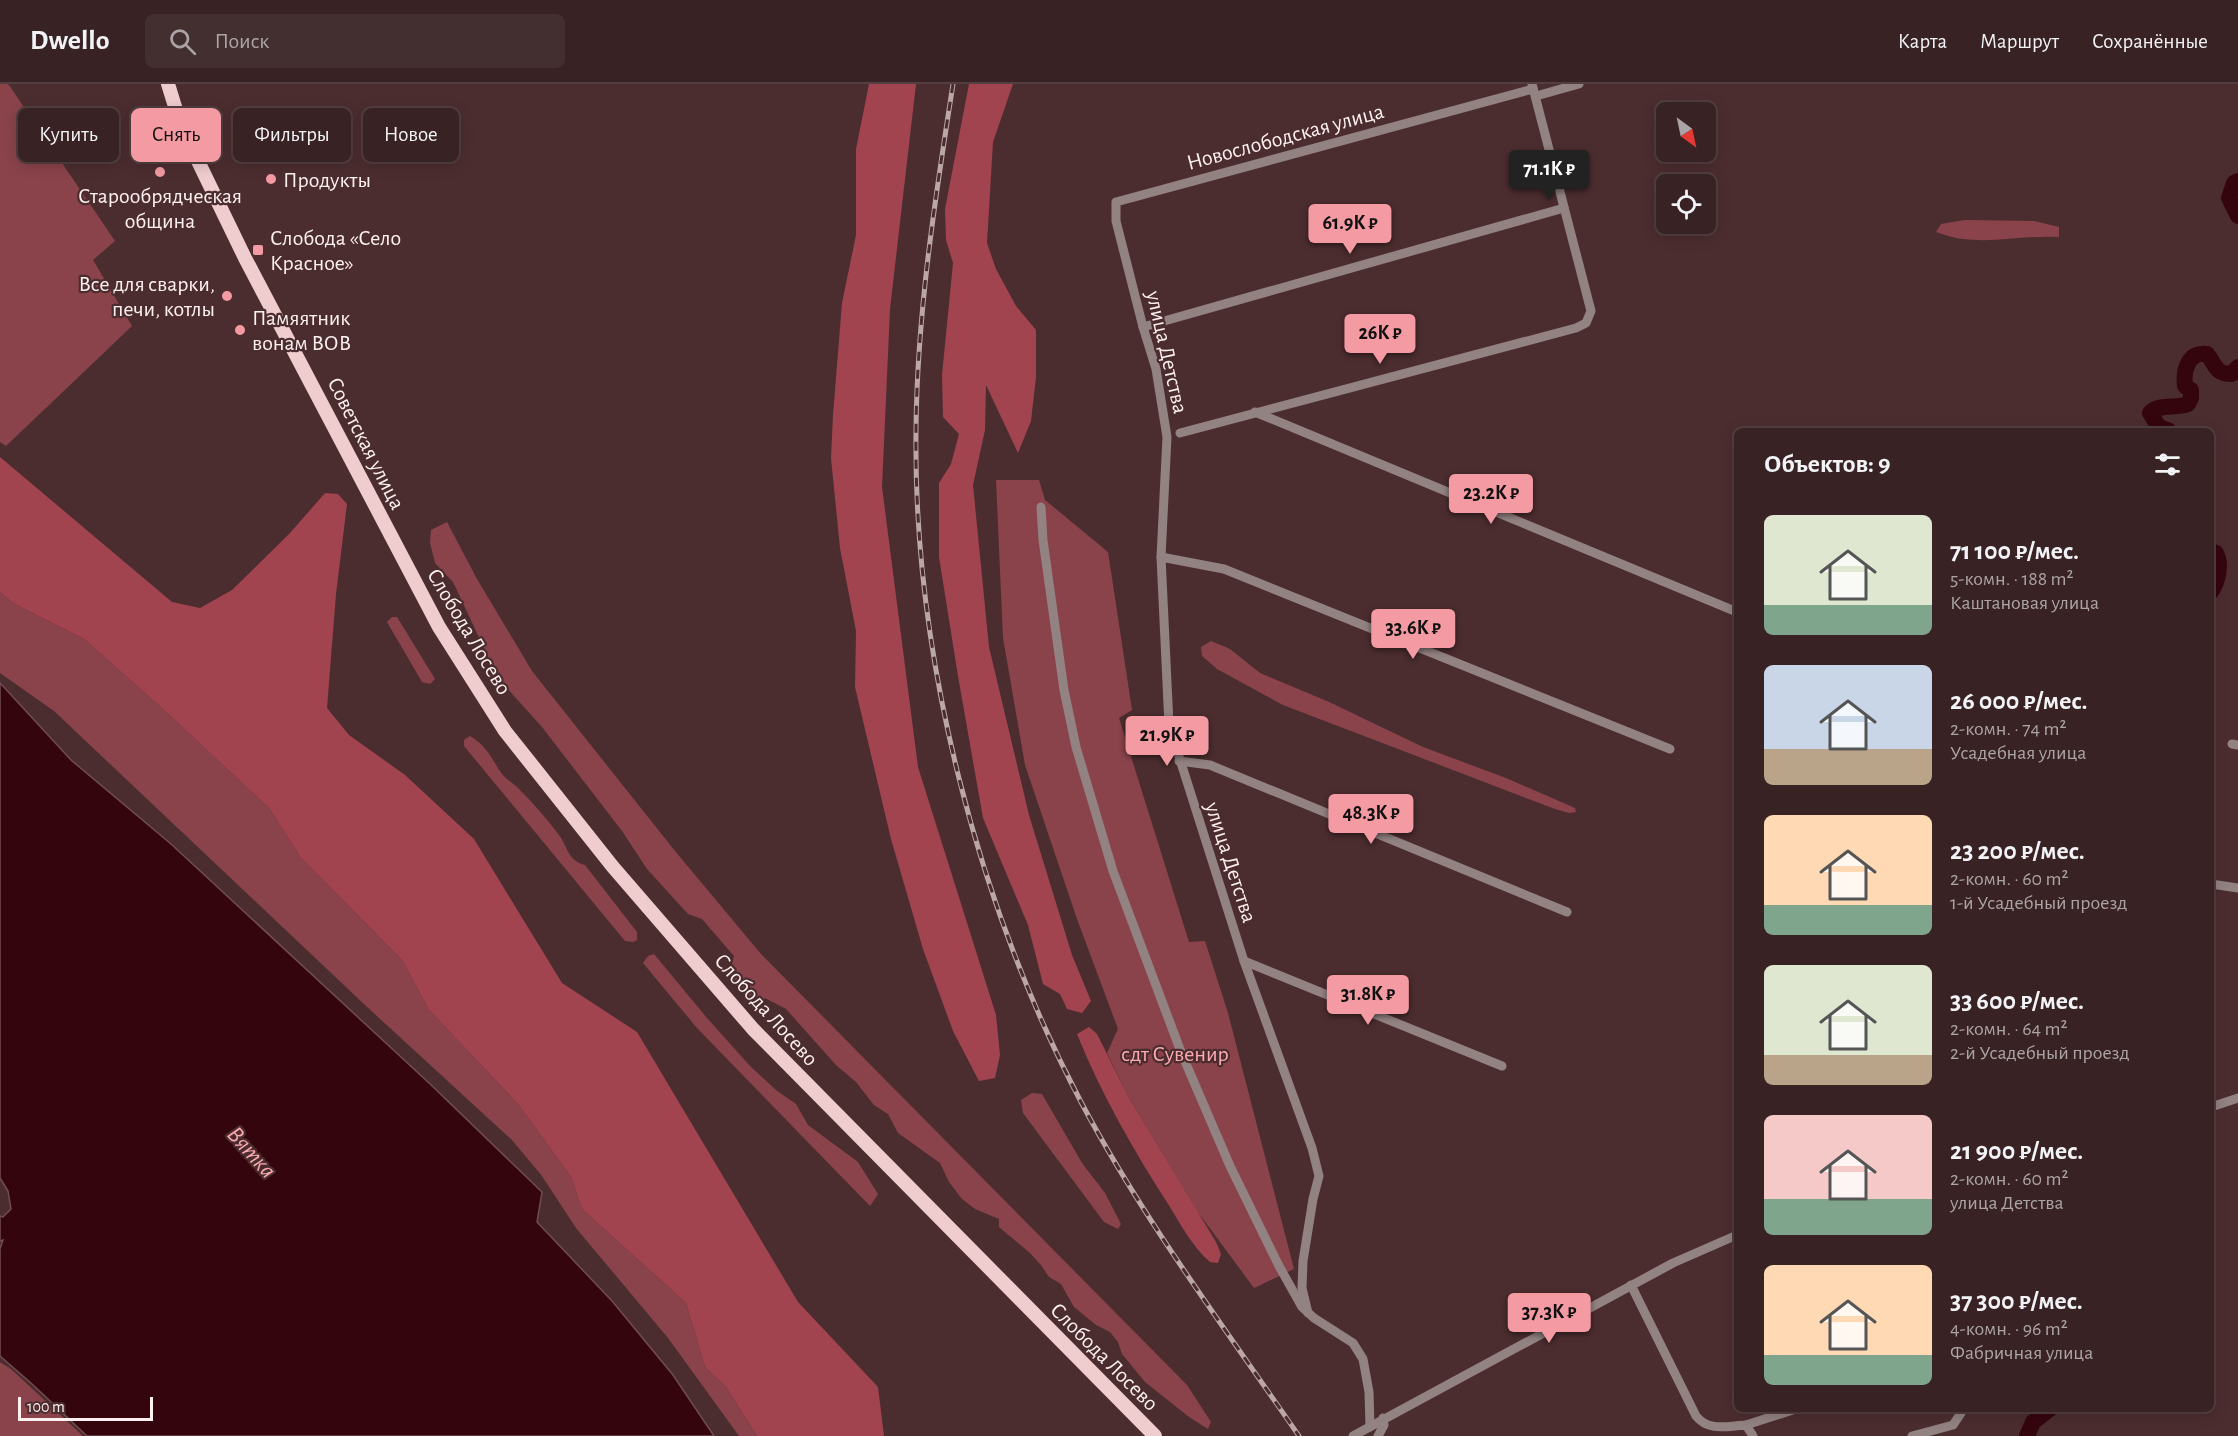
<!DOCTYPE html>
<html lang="ru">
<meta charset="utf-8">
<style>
:root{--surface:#392223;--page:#442f30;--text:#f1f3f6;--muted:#aba4a6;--line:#533f41;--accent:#f49aa2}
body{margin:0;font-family:"Alegreya Sans",sans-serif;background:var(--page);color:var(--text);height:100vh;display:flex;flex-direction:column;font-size:22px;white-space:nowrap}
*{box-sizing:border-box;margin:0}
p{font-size:20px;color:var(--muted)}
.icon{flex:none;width:33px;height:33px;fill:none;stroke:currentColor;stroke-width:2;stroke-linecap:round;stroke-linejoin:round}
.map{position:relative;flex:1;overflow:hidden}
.sheet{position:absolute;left:1734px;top:344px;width:480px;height:984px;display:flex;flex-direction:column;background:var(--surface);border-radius:9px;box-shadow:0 3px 15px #0003,0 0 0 2px var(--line)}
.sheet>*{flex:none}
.banner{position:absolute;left:18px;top:24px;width:570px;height:54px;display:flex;gap:12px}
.needle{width:39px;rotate:147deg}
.tools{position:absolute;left:1656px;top:18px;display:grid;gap:12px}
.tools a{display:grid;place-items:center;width:60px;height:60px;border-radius:9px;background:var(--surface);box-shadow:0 3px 15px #0003,0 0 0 2px var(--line);font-size:30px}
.scale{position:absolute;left:18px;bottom:15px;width:135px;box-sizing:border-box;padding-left:6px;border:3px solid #fdf0f0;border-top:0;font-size:16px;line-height:21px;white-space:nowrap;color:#fdf0f0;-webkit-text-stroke:4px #4c2d2f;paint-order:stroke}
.price{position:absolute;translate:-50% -51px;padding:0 14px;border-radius:6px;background:var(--accent);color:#111;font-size:20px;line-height:39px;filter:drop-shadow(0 2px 3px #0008)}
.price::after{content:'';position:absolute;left:50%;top:36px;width:18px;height:14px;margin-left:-9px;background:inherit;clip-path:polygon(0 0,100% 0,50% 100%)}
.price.active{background:#222;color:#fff}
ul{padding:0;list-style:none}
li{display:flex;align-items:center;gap:18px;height:150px;padding:0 30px}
li span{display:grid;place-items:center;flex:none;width:168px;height:120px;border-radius:9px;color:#555}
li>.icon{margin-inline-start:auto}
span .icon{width:72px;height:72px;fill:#fffc;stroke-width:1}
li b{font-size:26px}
h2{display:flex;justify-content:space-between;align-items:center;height:72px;padding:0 30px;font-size:26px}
.pill{padding:0 21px;border-radius:9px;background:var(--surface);box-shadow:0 3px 15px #0003,0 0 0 2px var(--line);font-size:21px;line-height:54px}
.pill.active{background:var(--accent);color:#111}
header{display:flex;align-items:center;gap:36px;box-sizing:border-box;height:84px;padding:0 30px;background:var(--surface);border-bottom:2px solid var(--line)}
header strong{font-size:28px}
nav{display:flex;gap:33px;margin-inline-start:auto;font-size:21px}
.search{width:420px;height:54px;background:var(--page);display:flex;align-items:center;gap:15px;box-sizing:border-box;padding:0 21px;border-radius:9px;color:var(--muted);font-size:22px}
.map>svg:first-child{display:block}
.green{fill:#8a434b}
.forest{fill:#a24350}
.water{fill:#35050e;stroke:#714c52;stroke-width:1.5}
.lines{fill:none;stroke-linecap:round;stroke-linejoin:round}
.river{stroke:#35050e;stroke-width:16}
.street{stroke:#938282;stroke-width:9}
.primary{stroke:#efccce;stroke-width:14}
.rail-casing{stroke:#bba7a8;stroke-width:5}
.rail{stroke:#4c2d2f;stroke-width:3;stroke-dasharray:9;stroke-linecap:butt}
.poi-dot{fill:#f49aa2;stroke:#4c2d2f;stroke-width:2}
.labels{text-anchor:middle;stroke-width:4.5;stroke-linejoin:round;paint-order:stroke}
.street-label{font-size:22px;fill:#fdf0f0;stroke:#4c2d2f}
.poi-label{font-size:22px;fill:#fdf0f0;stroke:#4c2d2f;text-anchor:start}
.park-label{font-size:22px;fill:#fbabb1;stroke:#4c2d2f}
.water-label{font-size:24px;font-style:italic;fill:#fbabb1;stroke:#4c2d2f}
</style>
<header>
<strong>Dwello</strong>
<div class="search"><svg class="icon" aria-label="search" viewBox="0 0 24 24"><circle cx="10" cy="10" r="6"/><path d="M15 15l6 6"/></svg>Поиск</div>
<nav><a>Карта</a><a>Маршрут</a><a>Сохранённые</a></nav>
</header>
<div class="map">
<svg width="2238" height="1352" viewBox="0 0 2238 1352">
<rect width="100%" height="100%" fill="#4c2d2f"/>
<g class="green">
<path d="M0 0H8L11 4 115 157 93 176 132 242 6 362 0 358Z"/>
<path d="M1965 136 2034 137 2059 143V153C2027 151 1995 159 1963 155 1954 154 1945 151 1936 148L1941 140Z"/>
<path d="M996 396H1039L1045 416 1108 468 1132 626 1119 634 1189 858 1205 857 1228 929 1294 1185 1254 1204 1197 1127 1128 1012 1107 969 1118 945 1077 835 1025 681 1003 554Z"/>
<path d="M447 438 477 495 532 587 675 767 761 870 1187 1301 1211 1338 1208 1345 1189 1333 1145 1298 1122 1270 1118 1258 1110 1248 1096 1241 1074 1223 1061 1200 1049 1193 1041 1181 1030 1169 999 1143V1135L975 1125 962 1115 949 1098 940 1079 898 1049 888 1030 874 1021 856 998 836 981 786 925 765 914 755 923 729 892 734 872 702 835 688 830 647 785 622 747 542 643 498 594 453 498 435 479 430 459 431 446Z"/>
<path d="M0 508 13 519 84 555 165 627 269 724 301 774 402 876 429 926 518 1020 571 1093 582 1125 686 1219 705 1283 726 1303 757 1352H739L668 1254 576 1144 542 1092 512 1056 366 922 54 627 0 589Z"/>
<path d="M392 533H397L435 595 430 600 422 598 387 538Z"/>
<path d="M1211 557 1230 565 1260 589 1327 617 1423 663 1506 694 1575 724 1576 728 1569 729 1555 725 1283 621 1217 585 1202 572 1201 563Z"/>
<path d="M470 652C489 664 490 673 502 690 507 696 514 700 519 705 533 719 547 735 559 751 568 763 568 777 585 781L637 848V856L633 858 625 857 464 662V656Z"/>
<path d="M654 870 707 934 750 982 776 1006 796 1020 808 1041 858 1078 878 1110 870 1122 697 944 643 879 648 872Z"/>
<path d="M1032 1009 1042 1010 1082 1079 1105 1109 1121 1140 1118 1145 1104 1138 1023 1029 1021 1016Z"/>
<path d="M0 1278 11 1285 83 1352H0Z"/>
</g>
<g class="forest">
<path d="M869 0H916L890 225 882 403 918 683 996 931 1000 971 995 994 979 997 953 947 923 865 891 755 855 603 856 547 840 464 831 374 833 331 842 219 856 151V65Z"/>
<path d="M969 0H1013L993 58 987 159 996 185 1016 222 1036 246V293L1031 337 1018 369 986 301 985 346 973 401 989 563 1029 731 1072 871 1091 917 1082 929 1067 925 1060 910 1043 900 1028 841 983 734 958 592 939 473V399L951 380 959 350 943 333 942 291 953 179 946 156 945 125Z"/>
<path d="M0 373 172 518 200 524 232 506 290 449 325 409 338 410 347 420 336 510 327 624 349 651 405 691 474 755 562 899 637 948 798 1218 878 1303 884 1352H757L726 1303 705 1283 686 1219 582 1125 571 1093 518 1020 429 926 402 876 301 774 269 724 165 627 84 555 13 519 0 508Z"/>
<path d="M1089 943 1097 950 1128 1012 1216 1158 1221 1170 1218 1179 1210 1178C1193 1163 1182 1143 1170 1123 1135 1069 1101 1010 1077 950Z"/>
</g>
<path class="water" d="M0 599 71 676 171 760 429 999 542 1108 537 1138 612 1217 673 1291 714 1352H87L31 1299 0 1272V1165L3 1156 0 1157V1132L3 1133 11 1125 8 1107 0 1094Z"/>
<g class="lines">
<g class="river">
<path d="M2238 97 2234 99 2229 114 2238 132"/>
<path d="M2168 346 2159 343 2150 329C2159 319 2175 325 2188 320L2191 314V306L2185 302C2183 287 2188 267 2207 270 2216 280 2214 290 2232 290L2238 283"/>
<path d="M2211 467 2216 469C2222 480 2218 498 2211 508"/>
<path d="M2027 1352 2033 1338 2051 1324"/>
</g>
<g class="street">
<path d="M1536 12 1579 0"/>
<path d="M1143 243 1564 124"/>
<path d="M1255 328 1737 528"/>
<path d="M1180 349 1576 244 1586 239 1591 227 1532 0"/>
<path d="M1041 423 1043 456 1064 606 1076 663 1113 787 1181 968 1230 1082 1279 1182 1302 1223 1314 1234 1353 1259 1363 1275 1369 1308 1370 1343"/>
<path d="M1161 473 1224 485 1670 665"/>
<path d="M2232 660 2238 661"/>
<path d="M1179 677 1210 681 1567 828"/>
<path d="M2211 800 2238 804"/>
<path d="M1244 877 1502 982"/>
<path d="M2211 1023 2238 1014"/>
<path d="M1631 1201 1696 1332C1709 1348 1727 1342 1746 1341L1753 1352"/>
<path d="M1308 1229 1302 1204 1303 1177 1313 1115 1319 1092 1312 1064 1244 877 1169 641 1161 473 1167 353 1156 285 1143 243 1116 137V118L1533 5"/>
<path d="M1746 1341 1799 1324"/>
<path d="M1353 1352 1673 1179 1737 1151"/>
<path d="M1378 1352 1384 1341 1383 1334"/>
<path d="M1912 1352 1953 1341 1961 1329V1324"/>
</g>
<path class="primary" d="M168 0 181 42 245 174 439 543 505 647 613 783 753 945 1155 1352"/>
<defs>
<path id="rail" d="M953 0C935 115 917 230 916 346 913 570 977 820 1081 1018 1143 1135 1224 1243 1299 1352"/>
</defs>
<use href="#rail" class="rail-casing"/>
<use href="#rail" class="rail"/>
</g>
<g class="poi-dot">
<circle cx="160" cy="88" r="6"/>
<circle cx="271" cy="95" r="6"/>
<rect x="252" y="160" width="12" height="12" rx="3"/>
<circle cx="227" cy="212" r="6"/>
<circle cx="240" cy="246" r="6"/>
</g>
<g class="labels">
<g class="street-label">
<text transform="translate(1285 52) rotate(-15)" y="8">Новослободская улица</text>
<text transform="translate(1168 268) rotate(77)" y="8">улица Детства</text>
<text transform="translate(367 359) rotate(63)" y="8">Советская улица</text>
<text transform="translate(470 547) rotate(59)" y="8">Слобода Лосево</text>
<text transform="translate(1232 778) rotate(72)" y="8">улица Детства</text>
<text transform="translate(767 925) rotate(48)" y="8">Слобода Лосево</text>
<text transform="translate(1105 1272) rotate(45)" y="8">Слобода Лосево</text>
</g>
<g class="poi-label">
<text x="283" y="103">Продукты</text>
<text x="160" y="119" text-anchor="middle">Старообрядческая<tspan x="160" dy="25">община</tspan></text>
<text x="270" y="161">Слобода «Село<tspan x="270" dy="25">Красное»</tspan></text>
<text x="215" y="207" text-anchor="end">Все для сварки,<tspan x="215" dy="25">печи, котлы</tspan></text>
<text x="252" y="241">Памяятник<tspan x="252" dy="25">вонам ВОВ</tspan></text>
</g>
<g class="park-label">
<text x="1175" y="977">сдт Сувенир</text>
</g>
<g class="water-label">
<text transform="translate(252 1068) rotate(48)" y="8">Вятка</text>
</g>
</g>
</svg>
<div class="tools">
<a><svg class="needle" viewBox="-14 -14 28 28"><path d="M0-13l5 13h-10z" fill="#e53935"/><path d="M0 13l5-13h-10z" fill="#aba4a6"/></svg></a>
<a><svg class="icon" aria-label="locate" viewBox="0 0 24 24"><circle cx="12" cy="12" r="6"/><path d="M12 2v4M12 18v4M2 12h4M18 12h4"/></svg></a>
</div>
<div class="scale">100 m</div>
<b class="price active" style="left:1549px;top:117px">71.1K ₽</b>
<b class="price" style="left:1350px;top:171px">61.9K ₽</b>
<b class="price" style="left:1380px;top:281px">26K ₽</b>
<b class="price" style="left:1491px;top:441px">23.2K ₽</b>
<b class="price" style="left:1413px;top:576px">33.6K ₽</b>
<b class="price" style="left:1167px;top:683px">21.9K ₽</b>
<b class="price" style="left:1371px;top:761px">48.3K ₽</b>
<b class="price" style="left:1368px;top:942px">31.8K ₽</b>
<b class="price" style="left:1549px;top:1260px">37.3K ₽</b>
<div class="banner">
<a class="pill">Купить</a>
<a class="pill active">Снять</a>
<a class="pill">Фильтры</a>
<a class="pill">Новое</a>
</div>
<section class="sheet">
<h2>Объектов: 9<svg class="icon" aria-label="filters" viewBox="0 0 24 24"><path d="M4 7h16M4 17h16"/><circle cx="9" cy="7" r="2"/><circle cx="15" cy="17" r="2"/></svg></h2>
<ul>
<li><span style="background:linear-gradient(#dfe7d0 75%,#7fa58c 0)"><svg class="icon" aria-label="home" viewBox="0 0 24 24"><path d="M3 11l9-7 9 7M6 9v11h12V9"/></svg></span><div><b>71 100 ₽/мес.</b><p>5-комн. · 188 m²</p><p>Каштановая улица</p></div></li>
<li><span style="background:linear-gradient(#c9d6e8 70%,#b9a48a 0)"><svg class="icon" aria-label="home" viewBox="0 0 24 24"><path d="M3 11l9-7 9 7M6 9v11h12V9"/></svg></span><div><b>26 000 ₽/мес.</b><p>2-комн. · 74 m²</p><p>Усадебная улица</p></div></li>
<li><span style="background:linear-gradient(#ffd9b3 75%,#7fa58c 0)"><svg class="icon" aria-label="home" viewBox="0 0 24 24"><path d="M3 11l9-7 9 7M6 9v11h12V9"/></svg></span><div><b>23 200 ₽/мес.</b><p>2-комн. · 60 m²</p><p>1-й Усадебный проезд</p></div></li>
<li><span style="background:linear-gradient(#dfe7d0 75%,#b9a48a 0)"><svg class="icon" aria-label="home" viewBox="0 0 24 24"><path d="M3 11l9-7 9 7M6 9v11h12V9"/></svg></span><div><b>33 600 ₽/мес.</b><p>2-комн. · 64 m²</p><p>2-й Усадебный проезд</p></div></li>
<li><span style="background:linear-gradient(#f6c9c9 70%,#7fa58c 0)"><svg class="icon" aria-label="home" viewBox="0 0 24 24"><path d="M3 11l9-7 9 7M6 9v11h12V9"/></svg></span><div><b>21 900 ₽/мес.</b><p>2-комн. · 60 m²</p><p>улица Детства</p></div></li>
<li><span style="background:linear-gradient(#ffd9b3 75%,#7fa58c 0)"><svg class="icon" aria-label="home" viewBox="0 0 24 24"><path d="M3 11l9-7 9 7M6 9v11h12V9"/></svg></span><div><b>37 300 ₽/мес.</b><p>4-комн. · 96 m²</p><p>Фабричная улица</p></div></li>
</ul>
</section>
</div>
